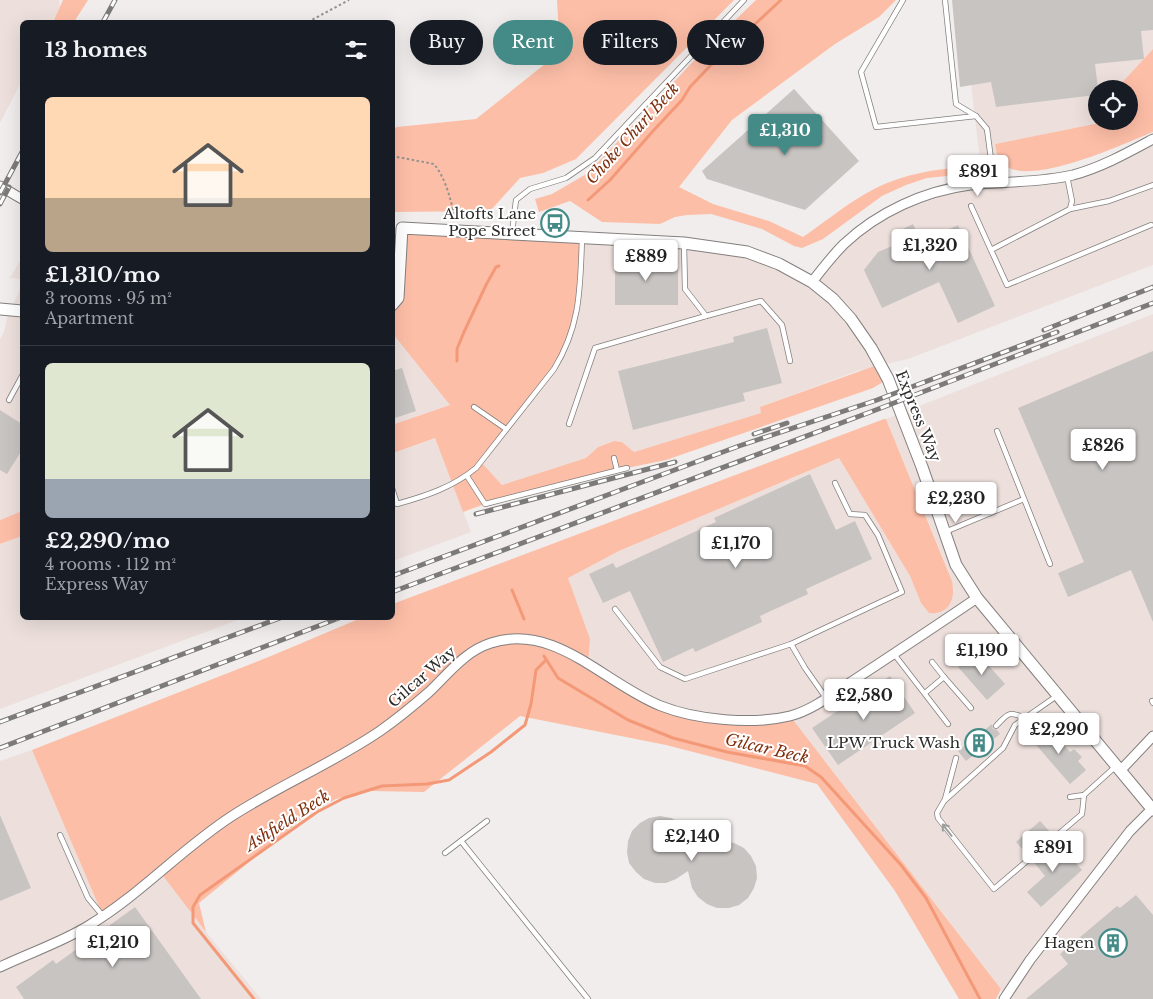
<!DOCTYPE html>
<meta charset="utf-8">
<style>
:root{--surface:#171b24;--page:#20242c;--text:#f1f3f6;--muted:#9ea1a6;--line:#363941;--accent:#448b87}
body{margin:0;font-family:"Libre Baskerville",serif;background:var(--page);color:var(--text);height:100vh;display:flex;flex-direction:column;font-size:19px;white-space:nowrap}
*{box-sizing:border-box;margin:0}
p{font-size:16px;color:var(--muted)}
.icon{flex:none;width:28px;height:28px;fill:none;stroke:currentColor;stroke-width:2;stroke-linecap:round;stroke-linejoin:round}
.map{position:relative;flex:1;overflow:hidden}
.side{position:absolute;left:20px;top:20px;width:375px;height:600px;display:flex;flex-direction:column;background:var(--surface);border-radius:8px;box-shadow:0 5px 20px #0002}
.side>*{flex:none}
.hud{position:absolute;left:410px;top:20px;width:475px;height:45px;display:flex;gap:10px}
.controls{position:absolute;left:1088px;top:80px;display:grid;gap:10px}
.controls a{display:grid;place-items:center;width:50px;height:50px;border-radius:50%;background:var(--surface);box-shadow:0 5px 20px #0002;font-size:25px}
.price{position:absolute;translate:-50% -42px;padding:0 11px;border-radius:5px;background:#fff;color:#222;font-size:16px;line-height:32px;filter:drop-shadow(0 1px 2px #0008)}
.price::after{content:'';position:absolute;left:50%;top:30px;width:15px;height:11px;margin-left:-8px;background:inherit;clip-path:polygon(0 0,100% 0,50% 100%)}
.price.active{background:var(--accent);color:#fff}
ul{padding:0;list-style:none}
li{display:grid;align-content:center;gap:10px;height:265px;padding:0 25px}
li+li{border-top:1px solid var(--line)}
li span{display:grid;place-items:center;height:155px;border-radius:8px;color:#555}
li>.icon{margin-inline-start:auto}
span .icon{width:90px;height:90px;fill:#fffc;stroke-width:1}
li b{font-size:21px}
h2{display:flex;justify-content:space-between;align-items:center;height:60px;padding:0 25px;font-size:21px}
.chip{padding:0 18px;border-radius:22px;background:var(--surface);box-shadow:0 5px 20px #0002;font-size:18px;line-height:45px}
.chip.active{background:var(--accent);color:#fff}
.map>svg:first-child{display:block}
.built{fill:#ede0dc}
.green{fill:#fdbea7}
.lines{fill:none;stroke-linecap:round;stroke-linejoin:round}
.stream{stroke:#f39978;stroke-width:3}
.building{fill:#c8c4c2}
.service-casing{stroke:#837f7e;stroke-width:6}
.minor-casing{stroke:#837f7e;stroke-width:11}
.tertiary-casing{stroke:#837f7e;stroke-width:13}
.path{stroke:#949291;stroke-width:2;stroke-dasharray:2.5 2.5;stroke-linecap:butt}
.service{stroke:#fff;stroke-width:4.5}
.minor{stroke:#fff;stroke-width:9}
.tertiary{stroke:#fff;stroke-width:11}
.rail-casing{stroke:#7d7b7a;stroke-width:5}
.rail{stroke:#fff;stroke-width:3;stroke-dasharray:9;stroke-linecap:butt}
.oneway{stroke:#a0a09f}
.labels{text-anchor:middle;stroke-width:4;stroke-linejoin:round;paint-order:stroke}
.poi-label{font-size:15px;fill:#2c2b2a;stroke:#fff;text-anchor:end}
.street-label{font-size:15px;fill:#2c2b2a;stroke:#fff}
.water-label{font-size:16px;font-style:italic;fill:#80310f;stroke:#fff}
</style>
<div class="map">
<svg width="1153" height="999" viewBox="0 0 1153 999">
<rect width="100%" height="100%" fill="#f1edec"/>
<g class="built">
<path d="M0 0H59L60 7 52 22H22V80L0 123Z"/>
<path d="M1153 0V49L1116 89H1096V121L1109 122 995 144 998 156 980 161 968 59Z"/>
<path d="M1153 139V265L908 359 857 371 760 407 762 413 634 452 622 442 614 441 598 447 586 458 502 485 481 462 582 238 747 252 812 282 869 225 931 193 1072 175Z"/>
<path d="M393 228H402L393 305Z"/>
<path d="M22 257V279L10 278Z"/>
<path d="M22 285V511L0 520V339L4 332 7 318Z"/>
<path d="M1153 314V999H1004L1001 989 825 761 750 720 680 712 588 664 567 578 619 551 839 458 910 576 921 603 954 591 948 570 886 419Z"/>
<path d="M393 334 451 405 393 425Z"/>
<path d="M435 438 471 532 393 561 392 453Z"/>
<path d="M22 536V618H243L0 709V544Z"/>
<path d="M32 750 103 916 160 872 206 932 261 999H0V761Z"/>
</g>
<g class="green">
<path d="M63 0H88L74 22H53Z"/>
<path d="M557 0H734L576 159 543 173 520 178 490 211 393 212V129L397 127 476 119 560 52Z"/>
<path d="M756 0H896L879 17 835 44 732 120 679 187 713 204 769 221 803 237C828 220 851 200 878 187 905 174 935 169 965 167L968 169 966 174 927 178 906 185 882 196 823 239 802 248 794 246 762 229 711 214 687 215 675 217 660 224 602 222 570 201 539 212 535 199 552 194 588 173 702 52Z"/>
<path d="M1153 49V132C1125 143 1024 191 1001 162 997 157 996 149 995 144L1110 121H1129V89H1116Z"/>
<path d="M402 228 582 238 579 303 563 354 481 462 502 485 586 458 598 447 614 441 622 442 634 452 761 413 760 407 880 364 888 379 873 388 666 460 627 468 485 504 463 512 435 438 393 453 392 425 450 405 393 334V305Z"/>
<path d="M884 419H886L952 581C956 599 949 615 929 613L921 603 910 576 839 458 619 551 568 578 590 639 588 664 640 695 702 717 790 716 1001 989 996 999H959L895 891 817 784 666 745 520 716 424 792 370 791 336 799 308 814 199 903 206 932 160 872 103 916 32 750 271 656 361 618H392L393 604 398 602Z"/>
<path d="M22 511V536L0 544V520Z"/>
</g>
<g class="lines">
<g class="stream">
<path d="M588 200 610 180 653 131 682 100 690 87 710 66 781 0"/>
<path d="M457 361V349L464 332 486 285 496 267 499 266"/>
<path d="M512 590 524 619"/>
<path d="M544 656 558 678 628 720 673 738 727 752 805 766 821 777 901 865 926 898 980 999"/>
<path d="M254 999 193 923V907L200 895 317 812 344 798 382 786 427 784 449 780 491 752 525 725 531 704 536 670 545 661"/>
</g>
</g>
<g class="building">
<path d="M952 0H1153V30L1141 31 1144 59 1095 64 1098 89H1096V95L996 107 991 82 960 87Z"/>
<path d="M794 89 859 161 805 210 707 179 702 171Z"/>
<path d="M913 224 921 242 958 225 995 306 958 323 939 282 882 308 864 270 878 252 897 244 892 234Z"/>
<rect x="615" y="259" width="63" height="46"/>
<path d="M767 328 782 383 743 393 745 401 633 430 618 371 734 342 733 337Z"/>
<path d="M1153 351V622L1131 570 1068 597 1058 573 1084 562 1018 408Z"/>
<path d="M402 368 416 411 392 419V371Z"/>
<path d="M0 410 22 424V450L7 474 0 470Z"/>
<path d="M810 474 836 530 855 521 872 559 806 589 808 594 760 616 762 622 695 652 693 648 663 662 630 591 603 603 589 574 613 563 616 568 716 522 714 518Z"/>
<path d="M976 651 1005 684 987 700 958 667Z"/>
<path d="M890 676 915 713 838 765 812 728Z"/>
<path d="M992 724 993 729 997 730 1000 734 966 761 958 751Z"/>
<path d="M1044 728 1047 731 1050 729 1070 752 1074 749 1082 757 1078 761 1086 770 1070 784 1031 739Z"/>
<path d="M0 815 31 888 0 901Z"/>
<path d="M660 816 671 818 681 823 689 831 698 851 712 843 723 841 734 843 744 848 751 856 756 866 757 878 754 888 748 898 739 905 729 908H717L707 904 698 897 692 888 688 871 676 879 666 883H655L644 879 636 872 629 863 627 852 628 841 632 831 640 823 649 818Z"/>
<path d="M1040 821 1052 834 1028 855 1016 842Z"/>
<path d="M1057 841 1082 870 1041 907 1027 892 1045 876 1033 861Z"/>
<path d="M1136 895 1153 915V999H1026L1068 964 1060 954 1117 906 1120 908Z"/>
<path d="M135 907 201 999H24L16 987 53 960 56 964Z"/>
</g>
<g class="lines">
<defs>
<g id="service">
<path d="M903 0 861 72 876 127 976 116"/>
<path d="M945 0 956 104 976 116 987 129 994 182"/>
<path d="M1067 176 1072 201 1070 209 991 250 1007 285 1151 225"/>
<path d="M971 206 991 250"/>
<path d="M1070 209 1109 201 1153 185"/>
<path d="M512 233 516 200 530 189 566 178 595 158 744 0"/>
<path d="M684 244 685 289 706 316 761 301 782 325 790 361"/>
<path d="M9 400 22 376"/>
<path d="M474 407 506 429"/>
<path d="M569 424 595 348 706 316"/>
<path d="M997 431 1050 564"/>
<path d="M614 458 617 470"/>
<path d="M467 476 485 504 627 468"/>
<path d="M392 488 397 504C426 496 453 487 476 468L554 369C581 325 580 288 582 239"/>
<path d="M945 532 1024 499"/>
<path d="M615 609 660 667 685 679 791 644 805 668 826 698"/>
<path d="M791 644 902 592 878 535 865 515 850 514 835 483"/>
<path d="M894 654 948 724"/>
<path d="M932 662 944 677"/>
<path d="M925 693 944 677 971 708"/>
<path d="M1058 695 1015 725 1003 748 944 801 937 813 938 818 994 889 1082 814 1084 795"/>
<path d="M1152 701 1153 703"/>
<path d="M996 726C1009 713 1007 711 1026 718"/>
<path d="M1070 797 1084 795 1115 767"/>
<path d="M945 799 956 758"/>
<path d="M60 835 88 898 103 916"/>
<path d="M461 841 588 999"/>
<path d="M445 853 487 821"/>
</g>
<g id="minor">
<path d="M0 186 22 199"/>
<path d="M812 282C822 269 833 255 844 244 878 212 924 191 970 185 1004 181 1039 183 1073 175 1102 167 1127 153 1153 139"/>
<path d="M1120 771 1153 736"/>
<path d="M0 967C29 953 60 943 88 926 140 895 181 849 232 816 280 785 333 763 380 731 397 719 413 706 429 692 448 674 465 651 491 643 555 622 605 684 661 706 696 720 753 725 790 716 813 710 834 693 854 680 895 653 936 626 977 598"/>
<path d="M1004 999 1030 960 1130 831 1152 809"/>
</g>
<g id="tertiary">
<path d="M392 305 398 298 402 228 684 243 747 252 779 264 812 282 833 299 851 319 871 348 888 379 922 467 956 565 977 598 1153 810"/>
<path d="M0 309 22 311"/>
</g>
</defs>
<use href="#service" class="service-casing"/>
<use href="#minor" class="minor-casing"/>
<use href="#tertiary" class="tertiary-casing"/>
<g class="path">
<path d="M308 22 349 0"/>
<path d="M392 156 434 164C446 179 451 200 455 219"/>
</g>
<use href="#service" class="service"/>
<use href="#minor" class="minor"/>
<use href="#tertiary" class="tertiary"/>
<defs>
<g id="rail">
<path d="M103 22 115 0"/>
<path d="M0 193 22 152"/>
<path d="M0 204 9 187"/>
<path d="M1044 330 1153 287"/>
<path d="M754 434 787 423"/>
<path d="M476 514 675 462"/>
<path d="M392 576 618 491 739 446 877 400 1057 332"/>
<path d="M392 592 881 408 1153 303"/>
<path d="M0 722 280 618"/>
<path d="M0 748 339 618"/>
</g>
</defs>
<use href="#rail" class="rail-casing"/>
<use href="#rail" class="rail"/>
</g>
<defs><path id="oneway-shaft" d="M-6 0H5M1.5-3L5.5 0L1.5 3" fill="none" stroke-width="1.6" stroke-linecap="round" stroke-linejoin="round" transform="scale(1.25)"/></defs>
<use class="oneway" href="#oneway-shaft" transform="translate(947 830) rotate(-128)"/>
<defs>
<symbol id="bus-ring" viewBox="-11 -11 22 22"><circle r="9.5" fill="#fff" stroke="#448b87" stroke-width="1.5"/><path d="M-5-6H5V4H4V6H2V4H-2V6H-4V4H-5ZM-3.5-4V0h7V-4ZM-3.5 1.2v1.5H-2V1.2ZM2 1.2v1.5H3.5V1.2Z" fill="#448b87"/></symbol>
<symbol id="building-ring" viewBox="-11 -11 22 22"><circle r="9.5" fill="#fff" stroke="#448b87" stroke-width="1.5"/><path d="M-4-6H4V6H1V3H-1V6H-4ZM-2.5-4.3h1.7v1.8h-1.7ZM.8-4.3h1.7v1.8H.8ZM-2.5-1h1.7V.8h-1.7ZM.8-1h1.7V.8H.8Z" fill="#448b87"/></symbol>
</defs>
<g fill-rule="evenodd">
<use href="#bus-ring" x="539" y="207" width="32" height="32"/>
<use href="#building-ring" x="963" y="727" width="32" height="32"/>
<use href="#building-ring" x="1097" y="927" width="32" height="32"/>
</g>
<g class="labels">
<g class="poi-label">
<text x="536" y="219">Altofts Lane<tspan x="536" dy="17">Pope Street</tspan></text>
<text x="960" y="748">LPW Truck Wash</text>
<text x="1094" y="948">Hagen</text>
</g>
<g class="street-label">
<text transform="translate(918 416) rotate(68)" y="5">Express Way</text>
<text transform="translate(422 677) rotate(-41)" y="5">Gilcar Way</text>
</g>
<g class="water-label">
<text transform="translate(632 133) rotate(-48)" y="6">Choke Churl Beck</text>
<text transform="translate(767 748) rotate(13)" y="6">Gilcar Beck</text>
<text transform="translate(287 820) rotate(-33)" y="6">Ashfield Beck</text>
</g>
</g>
</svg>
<div class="controls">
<a><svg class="icon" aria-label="locate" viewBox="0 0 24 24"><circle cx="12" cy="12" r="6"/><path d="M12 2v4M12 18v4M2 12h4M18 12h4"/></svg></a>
</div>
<b class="price active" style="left:785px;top:156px">£1,310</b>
<b class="price" style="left:978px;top:197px">£891</b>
<b class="price" style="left:930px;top:271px">£1,320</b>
<b class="price" style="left:646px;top:282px">£889</b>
<b class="price" style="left:1103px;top:471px">£826</b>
<b class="price" style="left:956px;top:524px">£2,230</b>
<b class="price" style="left:736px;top:569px">£1,170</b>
<b class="price" style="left:982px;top:676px">£1,190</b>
<b class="price" style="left:864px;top:721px">£2,580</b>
<b class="price" style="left:1059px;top:755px">£2,290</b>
<b class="price" style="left:692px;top:862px">£2,140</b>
<b class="price" style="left:1053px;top:873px">£891</b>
<b class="price" style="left:113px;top:968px">£1,210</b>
<div class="hud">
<a class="chip">Buy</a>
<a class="chip active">Rent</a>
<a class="chip">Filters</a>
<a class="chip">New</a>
</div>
<section class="side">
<h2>13 homes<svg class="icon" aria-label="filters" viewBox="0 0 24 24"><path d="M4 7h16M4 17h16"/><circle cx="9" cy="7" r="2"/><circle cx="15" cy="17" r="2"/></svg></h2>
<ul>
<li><span style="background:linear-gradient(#ffd9b3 65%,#b9a48a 0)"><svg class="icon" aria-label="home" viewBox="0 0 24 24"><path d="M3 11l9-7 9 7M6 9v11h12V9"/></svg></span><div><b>£1,310/mo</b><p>3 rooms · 95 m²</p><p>Apartment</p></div></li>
<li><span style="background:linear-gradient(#dfe7d0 75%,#9aa5b1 0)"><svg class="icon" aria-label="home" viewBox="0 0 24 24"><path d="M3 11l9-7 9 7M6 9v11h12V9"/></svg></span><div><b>£2,290/mo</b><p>4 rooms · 112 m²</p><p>Express Way</p></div></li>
</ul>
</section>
</div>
